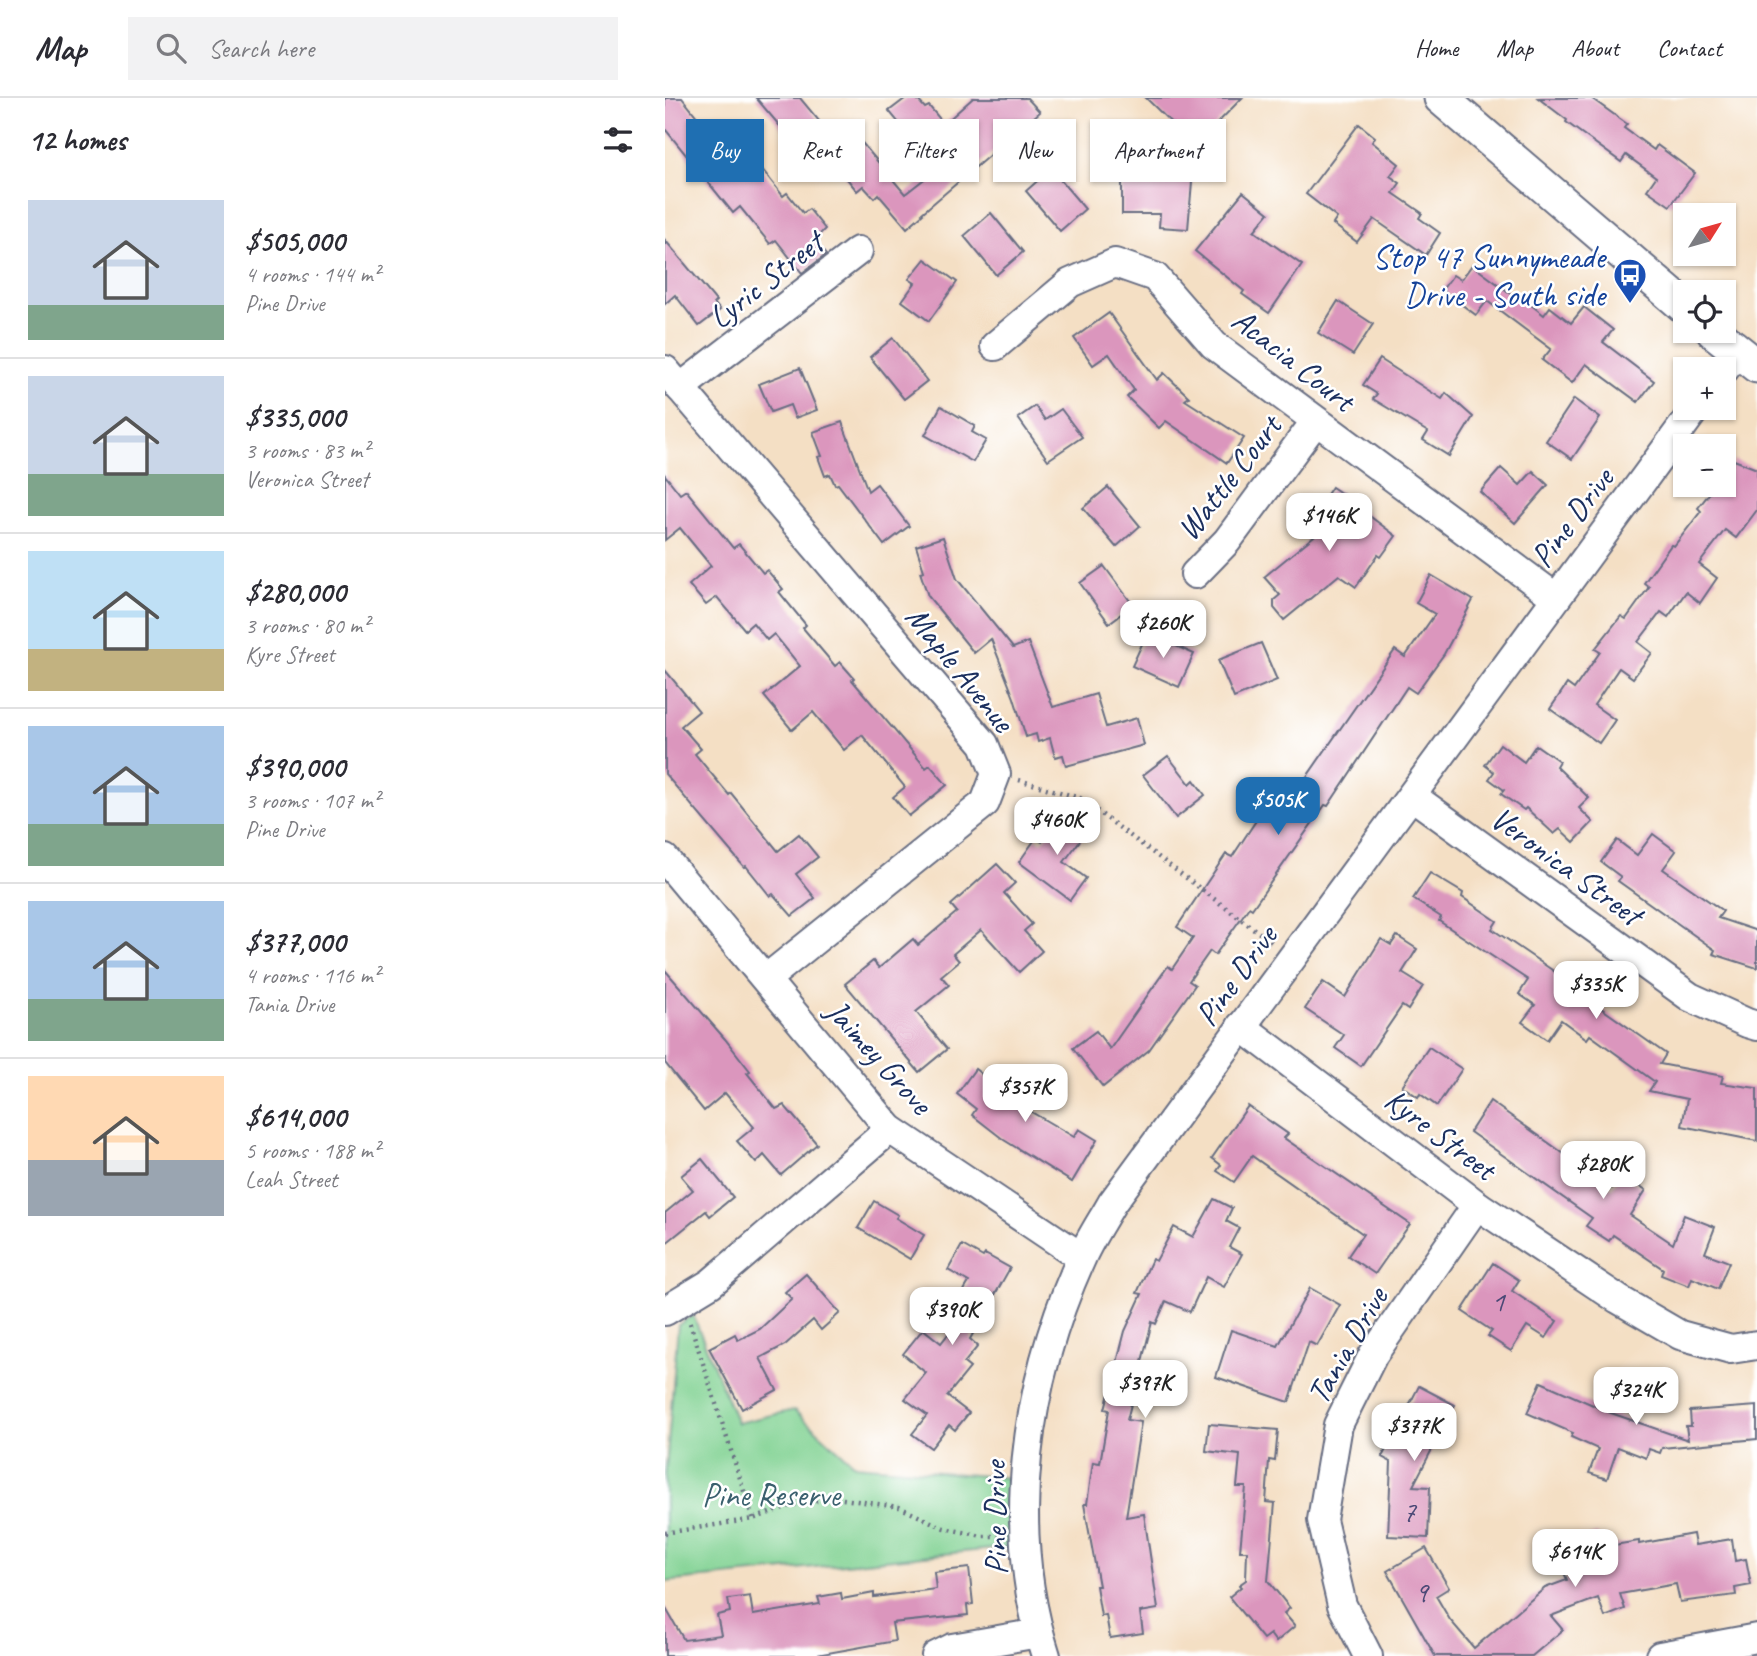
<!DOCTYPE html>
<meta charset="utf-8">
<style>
:root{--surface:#fff;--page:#f2f2f3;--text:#2b2b33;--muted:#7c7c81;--line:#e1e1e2;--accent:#1f6fb2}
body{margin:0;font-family:Caveat,sans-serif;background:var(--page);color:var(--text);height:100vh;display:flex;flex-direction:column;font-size:26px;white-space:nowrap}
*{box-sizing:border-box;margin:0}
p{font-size:23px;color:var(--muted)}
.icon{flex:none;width:38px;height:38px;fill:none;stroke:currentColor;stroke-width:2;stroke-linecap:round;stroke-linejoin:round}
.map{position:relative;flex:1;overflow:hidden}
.sheet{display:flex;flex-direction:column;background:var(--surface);width:665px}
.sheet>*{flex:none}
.hud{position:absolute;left:21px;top:21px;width:665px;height:63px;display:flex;gap:14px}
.needle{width:46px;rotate:53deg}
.fabs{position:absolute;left:1008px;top:105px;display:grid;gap:14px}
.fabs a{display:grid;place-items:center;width:63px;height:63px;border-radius:0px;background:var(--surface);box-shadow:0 2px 5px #0004;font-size:35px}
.price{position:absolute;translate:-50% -60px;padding:0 16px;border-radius:14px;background:#fff;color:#222;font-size:23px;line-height:46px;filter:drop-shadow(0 2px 4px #0008)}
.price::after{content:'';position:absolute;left:50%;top:42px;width:21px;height:16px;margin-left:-10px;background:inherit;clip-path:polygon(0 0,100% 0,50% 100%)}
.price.selected{background:var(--accent);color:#fff}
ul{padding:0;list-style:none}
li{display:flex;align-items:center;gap:21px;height:175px;padding:0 28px}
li+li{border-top:2px solid var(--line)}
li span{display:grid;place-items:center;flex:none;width:196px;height:140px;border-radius:0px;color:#555}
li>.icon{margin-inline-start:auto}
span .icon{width:84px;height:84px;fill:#fffc;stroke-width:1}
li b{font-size:30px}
h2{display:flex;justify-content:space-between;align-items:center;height:84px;padding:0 28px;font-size:30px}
.chip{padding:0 24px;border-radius:0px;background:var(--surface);box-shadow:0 2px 5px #0004;font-size:24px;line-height:63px}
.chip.selected{background:var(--accent);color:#fff}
header{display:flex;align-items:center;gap:42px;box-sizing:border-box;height:98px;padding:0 35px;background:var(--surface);border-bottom:2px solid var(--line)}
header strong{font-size:33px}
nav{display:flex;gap:38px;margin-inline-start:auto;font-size:24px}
.search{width:490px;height:63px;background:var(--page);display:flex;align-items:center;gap:18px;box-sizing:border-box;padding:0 24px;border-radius:0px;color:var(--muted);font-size:26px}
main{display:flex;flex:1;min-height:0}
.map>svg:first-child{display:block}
.green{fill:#83d394;stroke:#4f8179;stroke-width:2}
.building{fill:#db96bd}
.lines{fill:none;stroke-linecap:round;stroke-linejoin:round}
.minor-casing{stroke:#676d82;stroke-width:32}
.tertiary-casing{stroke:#676d82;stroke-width:37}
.path{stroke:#676d82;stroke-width:4.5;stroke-dasharray:2 5;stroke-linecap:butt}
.minor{stroke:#fff;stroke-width:28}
.tertiary{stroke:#fff;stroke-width:33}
.labels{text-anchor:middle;stroke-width:5;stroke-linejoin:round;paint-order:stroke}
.number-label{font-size:30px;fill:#4b4976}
.transit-label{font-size:33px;fill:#164399;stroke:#fff;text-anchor:end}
.street-label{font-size:33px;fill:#1b2f5e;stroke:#fff}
.park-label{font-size:33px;fill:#3a606e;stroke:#fff}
</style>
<header>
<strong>Map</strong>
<div class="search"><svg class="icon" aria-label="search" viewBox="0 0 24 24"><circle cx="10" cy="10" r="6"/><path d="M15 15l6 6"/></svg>Search here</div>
<nav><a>Home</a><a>Map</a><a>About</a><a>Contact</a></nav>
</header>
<main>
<section class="sheet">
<h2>12 homes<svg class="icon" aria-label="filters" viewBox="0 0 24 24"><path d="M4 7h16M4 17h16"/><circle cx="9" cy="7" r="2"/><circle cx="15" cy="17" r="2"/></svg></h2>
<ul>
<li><span style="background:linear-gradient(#c9d6e8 75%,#7fa58c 0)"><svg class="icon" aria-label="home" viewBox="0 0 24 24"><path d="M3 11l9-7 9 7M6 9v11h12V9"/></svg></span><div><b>$505,000</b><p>4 rooms · 144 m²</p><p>Pine Drive</p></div></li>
<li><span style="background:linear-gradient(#c9d6e8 70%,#7fa58c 0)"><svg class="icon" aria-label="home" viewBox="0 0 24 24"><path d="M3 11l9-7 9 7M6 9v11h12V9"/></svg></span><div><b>$335,000</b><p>3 rooms · 83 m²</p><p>Veronica Street</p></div></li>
<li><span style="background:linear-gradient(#bfe0f5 70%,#c2b280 0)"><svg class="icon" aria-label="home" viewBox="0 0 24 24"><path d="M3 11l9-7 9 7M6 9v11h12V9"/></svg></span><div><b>$280,000</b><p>3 rooms · 80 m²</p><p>Kyre Street</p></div></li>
<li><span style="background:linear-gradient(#a9c7e8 70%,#7fa58c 0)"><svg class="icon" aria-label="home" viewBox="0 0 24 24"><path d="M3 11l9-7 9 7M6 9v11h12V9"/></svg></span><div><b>$390,000</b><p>3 rooms · 107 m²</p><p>Pine Drive</p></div></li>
<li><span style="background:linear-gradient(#a9c7e8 70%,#7fa58c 0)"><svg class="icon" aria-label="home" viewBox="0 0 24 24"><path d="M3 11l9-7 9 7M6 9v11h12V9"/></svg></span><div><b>$377,000</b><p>4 rooms · 116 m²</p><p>Tania Drive</p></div></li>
<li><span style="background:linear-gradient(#ffd9b3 60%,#9aa5b1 0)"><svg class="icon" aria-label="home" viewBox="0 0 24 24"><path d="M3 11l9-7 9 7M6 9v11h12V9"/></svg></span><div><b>$614,000</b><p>5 rooms · 188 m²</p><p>Leah Street</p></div></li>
</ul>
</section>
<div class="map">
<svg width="1092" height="1558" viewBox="0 0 1092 1558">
<rect width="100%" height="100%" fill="#fff"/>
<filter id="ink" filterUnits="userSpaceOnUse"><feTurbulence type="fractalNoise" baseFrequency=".0143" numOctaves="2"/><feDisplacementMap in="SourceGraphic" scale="14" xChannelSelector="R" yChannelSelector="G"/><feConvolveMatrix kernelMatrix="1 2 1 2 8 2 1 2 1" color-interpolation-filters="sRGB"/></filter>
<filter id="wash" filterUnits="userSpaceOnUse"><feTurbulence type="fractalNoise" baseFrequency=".00686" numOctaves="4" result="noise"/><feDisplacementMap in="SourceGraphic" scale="28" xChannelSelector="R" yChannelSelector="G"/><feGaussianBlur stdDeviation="1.57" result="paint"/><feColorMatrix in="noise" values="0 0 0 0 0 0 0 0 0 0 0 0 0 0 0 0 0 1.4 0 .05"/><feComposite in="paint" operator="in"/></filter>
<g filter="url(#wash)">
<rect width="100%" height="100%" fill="#f4dfc4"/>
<path class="green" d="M28 1217 72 1325 129 1312 190 1367 344 1380 347 1449 0 1484V1383L13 1227Z"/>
<g id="blocks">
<g class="building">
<path d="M0 0H17L61 55 75 43 118 98 122 95 138 115 144 111 160 131 149 142 161 157 137 175 111 142 105 146 75 109 68 115 0 31Z"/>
<path d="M91 0H135L165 36 150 48 136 32 126 41Z"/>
<path d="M241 0H251L260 10 264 8 279 26 308 0H362L375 14 257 115 258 116 242 130 213 96 209 100 198 88 192 93 156 49 182 27 240 96 272 71 224 13Z"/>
<path d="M481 0H577L530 48Z"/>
<path d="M873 0H926L962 26 959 30 989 52 992 47 1030 75 1005 108 982 92 991 79 961 57 956 64 901 24 902 22Z"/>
<path d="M694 26 710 39 707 44 734 66 725 78 735 85 728 95 757 115 754 120 775 135 761 157 709 121 692 144 668 126 672 120 641 96Z"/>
<path d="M499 69 528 72 523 131 494 129 495 116H457V72H498Z"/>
<path d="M386 71 420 111 395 133 361 93Z"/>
<path d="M578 94 604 115 589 133 637 167 604 215 577 196 579 193 530 153Z"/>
<path d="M326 115 358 154 331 177 299 138Z"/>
<path d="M0 142 51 203 49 205 55 212 34 228 10 197 0 206Z"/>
<path d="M260 161 292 184 264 223 237 203 250 185 244 181Z"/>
<path d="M807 167 849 198 851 195 879 217 885 209 906 225 919 209 948 232 938 244 989 283 973 304 921 266 907 285 877 262 886 251 822 203 811 217 777 192 788 177 796 182Z"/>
<path d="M673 203 708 226 688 257 653 235Z"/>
<path d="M444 215 492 282 499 275 524 299 520 302 579 340 562 365 501 323 494 330 462 299 469 292 444 256 428 267 409 240Z"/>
<path d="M228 240 262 283 239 301 205 259Z"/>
<path d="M715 261 777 301 781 295 808 319 784 358 758 342 763 334 708 301 712 296 698 287Z"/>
<path d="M135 270 152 312 130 320 125 307 106 314 94 286Z"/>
<path d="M909 301 935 320 907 361 881 343Z"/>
<path d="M276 308 310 328 307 334 321 342 308 364 260 337Z"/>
<path d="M370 308 380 322 396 311 417 339 383 362 353 320Z"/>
<path d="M177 324 203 393 212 386 244 428 219 447 173 386 170 387 165 376 160 378 153 359 157 358 148 334Z"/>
<path d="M1069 362 1092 371V412L1071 440 1060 432 1034 466 1052 480 1035 505 1021 494 1003 519 996 514 973 544 987 555 968 580 954 570 929 607 950 622 934 645 885 611 902 586 909 591 935 554 930 551 956 518 961 521 984 489 979 485 1006 447 1009 448 1036 413 1033 410 1051 387H1060Z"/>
<path d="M836 370 855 387 868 373 883 387 850 425 815 394Z"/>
<path d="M0 377 15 396 21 392 68 450 74 446 98 475 102 472 118 491 114 494 141 527 138 530 170 568 175 564 189 580 187 582 261 670 265 667 282 687 244 718 228 699 240 689 197 637 179 652 148 614 127 632 99 598 135 568 109 536 102 542 88 525 80 532 52 499 41 507 24 487 46 468 15 430 0 442Z"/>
<path d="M443 389 475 428 451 449 418 410Z"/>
<path d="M667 389 691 405 690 407 731 438 716 459 713 457 691 489 674 477 619 522 609 510V502L615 497 599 479 649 438 639 431Z"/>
<path d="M278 439 292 481 348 550 363 544 388 609 431 596 441 629 472 620 479 647 401 668 398 657 390 659 385 640 373 644 371 636 361 639 349 600 326 541 309 555 263 498 255 474 259 473 251 448Z"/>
<path d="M439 468 468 507 444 525 415 485Z"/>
<path d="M766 477 808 502 779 556 751 595 742 589 663 708 660 707 587 811 584 809 550 857 545 853 524 883 530 887 484 952 438 989 408 950 431 933 445 951 503 868 507 871 528 840 512 829 561 756 567 759 604 703 618 713 730 552 740 559 770 516 751 505Z"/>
<path d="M482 535 529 556 514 589 467 568Z"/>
<path d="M596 545 612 582 569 600 553 562Z"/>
<path d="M0 572 34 613 16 628 36 651 30 656 64 697 66 695 113 753 134 736 153 759 131 776 150 800 127 818 108 796 105 798 81 768 79 769 0 676Z"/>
<path d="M835 646 859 664 871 647 894 663 891 668 924 700 914 710 928 724 909 744 895 731 889 736 861 710 859 712 836 696 839 692 824 681 829 674 820 667Z"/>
<path d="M503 658 525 686 529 682 540 697 511 720 478 677Z"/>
<path d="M399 715 422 733 399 764 421 780 405 802 354 764 371 740 377 744Z"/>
<path d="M988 736 1011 753 998 771 1058 813 1053 820 1092 833V870L1048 856 1050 852 953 783 956 779 936 764 952 742 972 757Z"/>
<path d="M332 766 350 785 339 795 367 826 359 833 377 853 354 874 316 832 288 856 294 863 276 878 284 887 251 914 282 951 254 974 180 886 208 863 214 870 248 841 253 847 292 814 286 807Z"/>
<path d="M765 775 798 795 797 799 832 823 827 831 893 876 894 873 919 892 916 896 1001 956 995 966 1058 978 1056 985 1092 990V1043L1017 1028 1022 1001 984 993 990 984 925 937 922 941 896 922 882 942 857 924 870 907 854 896 863 882 774 823 776 819 748 801Z"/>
<path d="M732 838 752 851 737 875 758 888 743 912 737 908 696 968 670 950 679 937 640 911 658 884 680 899 716 841 726 847Z"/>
<path d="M0 872 60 941 85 973 82 975 111 1011 119 1007 152 1046 116 1077 99 1057 91 1065 72 1043 89 1029 60 995 39 1013 0 965Z"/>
<path d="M764 949 797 971 772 1008 755 996 753 999 737 988Z"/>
<path d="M339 969 364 988 351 1005 409 1039 414 1031 432 1042 407 1084 339 1042 307 1017 311 1011 292 996 310 971 327 984Z"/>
<path d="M825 1003 947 1090 956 1076 981 1092 965 1117 1008 1146 1019 1117 1050 1129 1040 1155 1064 1164 1053 1191 1027 1180 1024 1188 996 1177 998 1171 948 1137 944 1143 921 1128 927 1120 805 1034Z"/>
<path d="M583 1008 623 1036 619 1040 745 1126 710 1176 683 1158 698 1136 587 1058 569 1084 552 1073 556 1067 547 1060Z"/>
<path d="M37 1061 68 1099 45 1118 41 1113 0 1146V1115L28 1092 16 1078Z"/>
<path d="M549 1101 567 1110 561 1123 574 1130 564 1149 577 1156 559 1189 541 1179 525 1214 501 1203 491 1226 487 1224 462 1322 476 1324 461 1419 479 1416 493 1511 475 1514 478 1535 445 1540 441 1517 436 1518 431 1488H434L419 1406H422L428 1364 435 1365 444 1312 440 1311 460 1233 477 1196 472 1195 487 1161 491 1163 509 1129 528 1139Z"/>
<path d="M209 1103 233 1117 231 1120 259 1137 245 1161 193 1130Z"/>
<path d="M297 1147 318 1159 320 1156 345 1170 305 1241 313 1248 299 1265 305 1270 282 1298 304 1315 290 1332 284 1327 266 1350 247 1336 262 1317 240 1301 261 1275 238 1256 258 1231 276 1245 302 1212 291 1206 304 1184 283 1172Z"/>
<path d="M828 1165 854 1182 847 1193 892 1223 881 1240 862 1228 846 1253 823 1238 827 1233 797 1213Z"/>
<path d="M141 1176 175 1215 156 1232 148 1222 120 1247 95 1260 112 1292 77 1311 44 1250 70 1236 73 1242 95 1231 127 1201 120 1194Z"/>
<path d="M645 1190 675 1207 652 1248 644 1244 624 1304 551 1279 566 1232 613 1248Z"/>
<path d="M876 1284 946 1315 1023 1342 1021 1328H1026L1025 1313 1092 1308V1341L997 1350 995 1355 984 1351 981 1360 953 1349 942 1381 924 1375 933 1351 906 1339 908 1335 862 1315Z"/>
<path d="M754 1288 790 1307 748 1388 765 1389 763 1440 723 1438 726 1364 717 1359Z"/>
<path d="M544 1326 613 1332 610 1363 604 1362 601 1404 610 1405 603 1483 625 1510 619 1515 630 1528 611 1544 605 1536 598 1541 564 1499 576 1489 574 1487 581 1482 582 1453H575L581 1389H572L575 1357 541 1353Z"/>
<path d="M932 1435 937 1449 974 1443V1446L1028 1436 1030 1447 1067 1441 1070 1463 1081 1461 1086 1487 1070 1490 1071 1497 1015 1504 1011 1486 955 1496 960 1511 940 1519 933 1500 886 1518 898 1532 867 1558H770L722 1473 761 1450 784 1490 771 1498 785 1522 809 1550 880 1490 902 1482 890 1451Z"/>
<path d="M304 1470 308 1506 302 1507 303 1517 227 1525 230 1543 146 1558H0V1509L19 1542 56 1537 52 1517 65 1514 63 1501 85 1498 88 1517 155 1506 153 1499 176 1495 177 1501 209 1495V1499L271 1491 269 1474Z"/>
</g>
</g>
</g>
<g filter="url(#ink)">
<use href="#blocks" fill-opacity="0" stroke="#676d82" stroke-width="2"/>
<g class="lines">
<defs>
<g id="minor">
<path d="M330 248 405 185 450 165 490 179 549 247 890 499"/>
<path d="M0 272 319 646 331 676 320 705 101 881"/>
<path d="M1059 272 1072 254"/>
<path d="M15 290 193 153"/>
<path d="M530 476 562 443 650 324"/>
<path d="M747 698 1025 899 1082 925 1092 928"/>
<path d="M0 761 225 1031 416 1159"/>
<path d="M576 928 812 1107 953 1201 1015 1237 1066 1251 1092 1247"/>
<path d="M0 1213 46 1185 225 1031"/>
<path d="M271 1558 287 1550 374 1535"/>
<path d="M381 1558C339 1429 361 1283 416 1161 424 1142 437 1123 447 1105L1031 310"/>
<path d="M703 1558 677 1507 657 1422 673 1327 708 1257 812 1107"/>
<path d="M995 1558 1092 1540"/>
</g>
<g id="tertiary">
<path d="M776 0 1020 209"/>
<path d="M1048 233 1092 268"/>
</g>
</defs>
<use href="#minor" class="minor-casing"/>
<use href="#tertiary" class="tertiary-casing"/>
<g class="path">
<path d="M354 682 415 700 609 846"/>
<path d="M25 1225 88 1421"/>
<path d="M0 1435 88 1421 127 1407 171 1400 234 1409 279 1430 317 1438H335"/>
</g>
<use href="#minor" class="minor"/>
<use href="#tertiary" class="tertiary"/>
</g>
</g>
<defs>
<symbol id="bus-pin" viewBox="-11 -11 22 30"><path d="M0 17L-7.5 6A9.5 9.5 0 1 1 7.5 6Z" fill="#1a4fb4" stroke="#fff"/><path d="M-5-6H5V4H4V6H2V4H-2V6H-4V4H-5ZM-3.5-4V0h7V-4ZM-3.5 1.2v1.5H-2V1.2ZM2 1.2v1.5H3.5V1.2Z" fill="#fff"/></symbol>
</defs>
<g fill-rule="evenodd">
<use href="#bus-pin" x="946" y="158" width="38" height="52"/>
</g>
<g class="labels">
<g class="number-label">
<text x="833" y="1213">1</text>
<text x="744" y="1423">7</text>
<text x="756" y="1504">9</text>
</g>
<g class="transit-label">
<text x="940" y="170">Stop 47 Sunnymeade<tspan x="940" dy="38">Drive - South side</tspan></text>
</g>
<g class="street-label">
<text transform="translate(100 181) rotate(-38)" y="12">Lyric Street</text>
<text transform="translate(629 261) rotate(38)" y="12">Acacia Court</text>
<text transform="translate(563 379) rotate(-52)" y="12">Wattle Court</text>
<text transform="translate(906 419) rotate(-53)" y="12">Pine Drive</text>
<text transform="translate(296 570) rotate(51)" y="12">Maple Avenue</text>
<text transform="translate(902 767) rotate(36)" y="12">Veronica Street</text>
<text transform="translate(570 877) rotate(-54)" y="12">Pine Drive</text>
<text transform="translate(215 958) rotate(48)" y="12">Jaimey Grove</text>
<text transform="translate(776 1035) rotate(37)" y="12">Kyre Street</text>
<text transform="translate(681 1247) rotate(-60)" y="12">Tania Drive</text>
<text transform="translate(329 1420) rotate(-91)" y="12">Pine Drive</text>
</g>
<g class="park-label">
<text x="106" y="1408">Pine Reserve</text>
</g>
</g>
</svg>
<div class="fabs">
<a><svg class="needle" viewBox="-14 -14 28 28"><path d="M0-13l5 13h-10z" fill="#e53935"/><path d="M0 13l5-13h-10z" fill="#7c7c81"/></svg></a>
<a><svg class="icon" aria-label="locate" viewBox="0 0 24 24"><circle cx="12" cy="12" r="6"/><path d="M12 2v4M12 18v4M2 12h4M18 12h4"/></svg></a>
<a>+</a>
<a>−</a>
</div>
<b class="price" style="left:664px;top:455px">$146K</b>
<b class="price" style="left:498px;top:562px">$260K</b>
<b class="price selected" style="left:613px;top:739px">$505K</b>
<b class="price" style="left:392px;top:759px">$460K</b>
<b class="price" style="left:931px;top:923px">$335K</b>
<b class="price" style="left:360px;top:1026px">$357K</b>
<b class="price" style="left:938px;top:1103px">$280K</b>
<b class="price" style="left:287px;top:1249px">$390K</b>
<b class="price" style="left:480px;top:1322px">$397K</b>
<b class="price" style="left:971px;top:1329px">$324K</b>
<b class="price" style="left:749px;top:1365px">$377K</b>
<b class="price" style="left:910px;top:1491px">$614K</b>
<div class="hud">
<a class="chip selected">Buy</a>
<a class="chip">Rent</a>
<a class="chip">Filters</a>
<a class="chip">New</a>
<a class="chip">Apartment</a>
</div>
</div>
</main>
